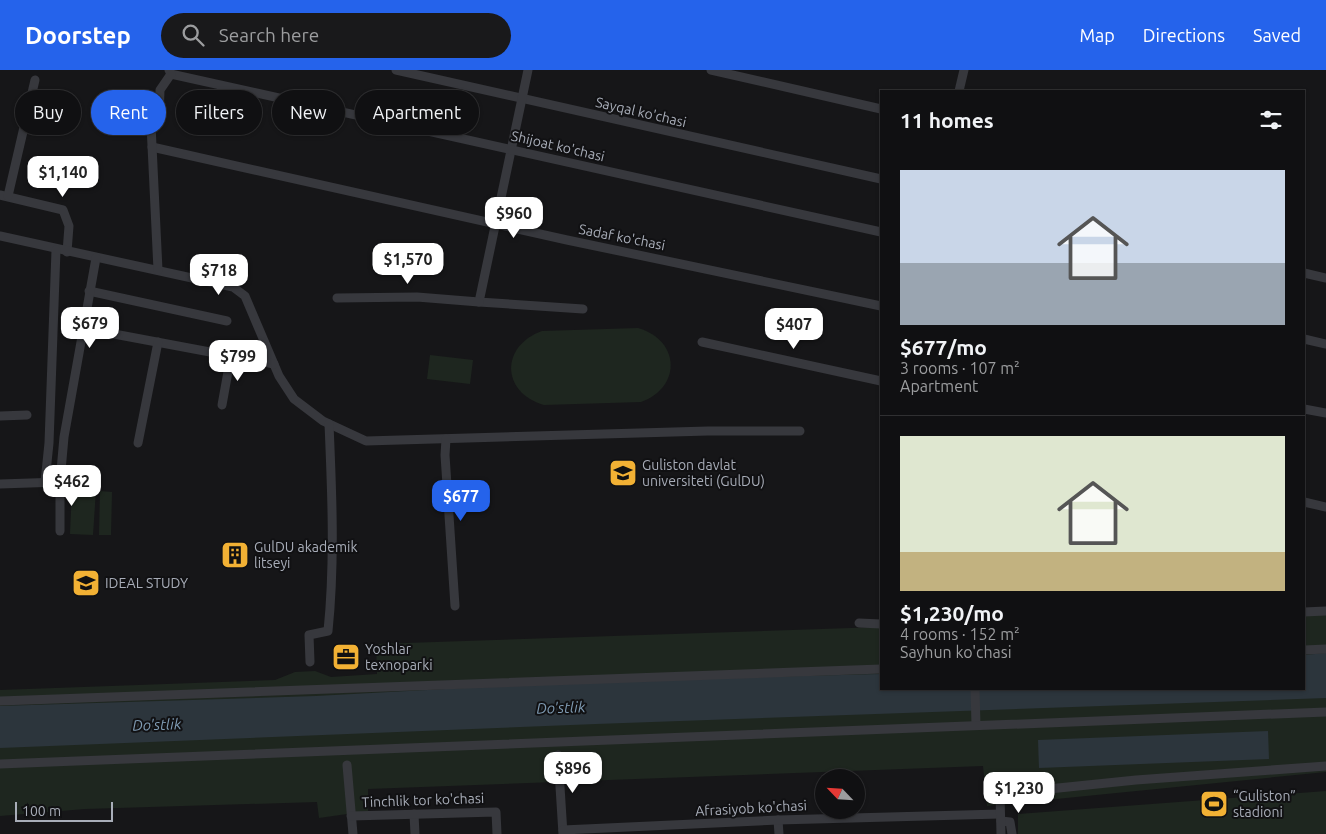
<!DOCTYPE html>
<meta charset="utf-8">
<style>
:root{--surface:#101012;--page:#19191b;--text:#f1f3f6;--muted:#9c9d9f;--line:#303032;--accent:#2563eb}
body{margin:0;font-family:Ubuntu,sans-serif;background:var(--page);color:var(--text);height:100vh;display:flex;flex-direction:column;font-size:19px;white-space:nowrap}
*{box-sizing:border-box;margin:0}
p{font-size:16px;color:var(--muted)}
.icon{flex:none;width:28px;height:28px;fill:none;stroke:currentColor;stroke-width:2;stroke-linecap:round;stroke-linejoin:round}
.map{position:relative;flex:1;overflow:hidden}
.sheet{position:absolute;left:880px;top:20px;width:425px;height:600px;display:flex;flex-direction:column;background:var(--surface);border-radius:0px;box-shadow:0 1px 4px #0004,0 0 0 1px var(--line)}
.sheet>*{flex:none}
.hud{position:absolute;left:15px;top:20px;width:475px;height:45px;display:flex;gap:10px}
.needle{width:32px;rotate:295deg}
.tools{position:absolute;left:815px;top:699px;display:grid;gap:10px}
.tools a{display:grid;place-items:center;width:50px;height:50px;border-radius:50%;background:var(--surface);box-shadow:0 1px 4px #0004,0 0 0 1px var(--line);font-size:25px}
.scale{position:absolute;left:15px;bottom:12px;width:98px;box-sizing:border-box;padding-left:5px;border:2px solid #a8adb8;border-top:0;font-size:14px;line-height:18px;white-space:nowrap;color:#a8adb8;-webkit-text-stroke:4px #111113;paint-order:stroke}
.price{position:absolute;translate:-50% -42px;padding:0 11px;border-radius:10px;background:#fff;color:#222;font-size:16px;line-height:32px;filter:drop-shadow(0 1px 2px #0008)}
.price::after{content:'';position:absolute;left:50%;top:30px;width:15px;height:11px;margin-left:-8px;background:inherit;clip-path:polygon(0 0,100% 0,50% 100%)}
.price.active{background:var(--accent);color:#fff}
ul{padding:0;list-style:none}
li{display:grid;align-content:center;gap:10px;height:265px;padding:0 20px}
li+li{border-top:1px solid var(--line)}
li span{display:grid;place-items:center;height:155px;border-radius:0px;color:#555}
li>.icon{margin-inline-start:auto}
span .icon{width:90px;height:90px;fill:#fffc;stroke-width:1}
li b{font-size:21px}
h2{display:flex;justify-content:space-between;align-items:center;height:60px;padding:0 20px;font-size:21px}
.pill{padding:0 18px;border-radius:22px;background:var(--surface);box-shadow:0 1px 4px #0004,0 0 0 1px var(--line);font-size:18px;line-height:45px}
.pill.active{background:var(--accent);color:#fff}
header{display:flex;align-items:center;gap:30px;box-sizing:border-box;height:70px;padding:0 25px;background:var(--accent);color:#fff}
header strong{font-size:24px}
nav{display:flex;gap:28px;margin-inline-start:auto;font-size:18px}
.search{width:350px;height:45px;background:var(--page);display:flex;align-items:center;gap:12px;box-sizing:border-box;padding:0 18px;border-radius:28px;color:var(--muted);font-size:19px}
.map>svg:first-child{display:block}
.green{fill:#1e261f}
.water{fill:#2c353c}
.lines{fill:none;stroke-linecap:round;stroke-linejoin:round}
.minor{stroke:#37383d;stroke-width:9}
.labels{text-anchor:middle;stroke-width:4;stroke-linejoin:round;paint-order:stroke}
.street-label{font-size:14px;fill:#a8adb8;stroke:#111113}
.poi-label{font-size:14px;fill:#a8adb8;stroke:#111113;text-anchor:start}
.water-label{font-size:15px;font-style:italic;fill:#7f9bb3;stroke:#111113}
</style>
<header>
<strong>Doorstep</strong>
<div class="search"><svg class="icon" aria-label="search" viewBox="0 0 24 24"><circle cx="10" cy="10" r="6"/><path d="M15 15l6 6"/></svg>Search here</div>
<nav><a>Map</a><a>Directions</a><a>Saved</a></nav>
</header>
<div class="map">
<svg width="1326" height="764" viewBox="0 0 1326 764">
<rect width="100%" height="100%" fill="#161618"/>
<g class="green">
<path d="M638 258C680 270 682 317 641 332L544 335C501 323 500 276 542 261Z"/>
<path d="M430 285 473 290 470 314 427 309Z"/>
<path d="M72 419 96 420 93 465 70 464Z"/>
<path d="M100 421 112 422 111 465H99Z"/>
<path d="M1326 542V702L987 736 983 696 368 719V741L319 748 317 732 85 739 0 746V620L275 610 295 602 315 601 331 607 377 604 376 574 881 557V619H1304V543Z"/>
<path d="M1326 721V764H1018V744Z"/>
</g>
<g class="water">
<path d="M1326 583V628L596 654 0 678V636L316 626 573 612 881 604V619H1304V585Z"/>
<path d="M1268 661 1269 689 1039 698 1038 670Z"/>
</g>
<g class="lines">
<g class="minor">
<path d="M396 0 881 109"/>
<path d="M528 0 479 232 583 239"/>
<path d="M711 0 881 39"/>
<path d="M171 4 881 162"/>
<path d="M959 21 964 0"/>
<path d="M152 77 567 170 881 236"/>
<path d="M0 125 63 140 69 156 67 182"/>
<path d="M8 126 35 10"/>
<path d="M0 166 233 217 245 226 279 306 294 329 323 351 366 371 708 361H800"/>
<path d="M158 200 151 55 159 49 160 20 171 4 169 0"/>
<path d="M1304 203 1326 208"/>
<path d="M89 221 227 251"/>
<path d="M337 228 417 227 479 232"/>
<path d="M82 258 274 294"/>
<path d="M1304 269 1326 274"/>
<path d="M702 272 881 311"/>
<path d="M222 335 231 285"/>
<path d="M1304 339 1326 343"/>
<path d="M0 346 27 345"/>
<path d="M446 369 445 385 455 536"/>
<path d="M138 373 158 272"/>
<path d="M45 412 49 373 56 180"/>
<path d="M60 412V461"/>
<path d="M0 414 60 412 64 367 96 188"/>
<path d="M1304 432 1326 437"/>
<path d="M1304 542 1326 541"/>
<path d="M859 553 881 554"/>
<path d="M1304 580 1326 579"/>
<path d="M310 592 309 565 328 561C335 493 332 423 329 354"/>
<path d="M975 619 976 655"/>
<path d="M0 631 881 599"/>
<path d="M558 685 563 764"/>
<path d="M0 694 1326 642"/>
<path d="M347 695 353 764"/>
<path d="M414 744 415 764"/>
<path d="M351 746 496 742 497 764"/>
<path d="M778 750 779 764"/>
<path d="M1001 751 1010 752 1012 764"/>
<path d="M563 760 778 750 1000 744"/>
<path d="M1001 764 1000 724 1136 710 1326 696"/>
</g>
</g>
<defs>
<symbol id="university-square" viewBox="-11 -11 22 22"><rect x="-9" y="-9" width="18" height="18" rx="4" fill="#f2b134" stroke="#111113"/><path d="M0-5L7-2L0 1L-7-2ZM-4 1L0 2.5L4 1V4Q0 6-4 4Z" fill="#111"/></symbol>
<symbol id="building-square" viewBox="-11 -11 22 22"><rect x="-9" y="-9" width="18" height="18" rx="4" fill="#f2b134" stroke="#111113"/><path d="M-4-6H4V6H1V3H-1V6H-4ZM-2.5-4.3h1.7v1.8h-1.7ZM.8-4.3h1.7v1.8H.8ZM-2.5-1h1.7V.8h-1.7ZM.8-1h1.7V.8H.8Z" fill="#111"/></symbol>
<symbol id="school-square" viewBox="-11 -11 22 22"><rect x="-9" y="-9" width="18" height="18" rx="4" fill="#f2b134" stroke="#111113"/><path d="M0-5L7-2L0 1L-7-2ZM-4 1L0 2.5L4 1V4Q0 6-4 4Z" fill="#111"/></symbol>
<symbol id="office-square" viewBox="-11 -11 22 22"><rect x="-9" y="-9" width="18" height="18" rx="4" fill="#f2b134" stroke="#111113"/><path d="M-6-3h4V-5.5h4V-3h4V5H-6ZM-1-4.5V-3h2v-1.5ZM-6 0V1H6V0Z" fill="#111"/></symbol>
<symbol id="stadium-square" viewBox="-11 -11 22 22"><rect x="-9" y="-9" width="18" height="18" rx="4" fill="#f2b134" stroke="#111113"/><path d="M0-5a6.5 5 0 1 0 0 10a6.5 5 0 1 0 0-10ZM-3.5-1.8h7v3.6h-7Z" fill="#111"/></symbol>
</defs>
<g fill-rule="evenodd">
<use href="#university-square" x="607" y="387" width="32" height="32"/>
<use href="#building-square" x="219" y="469" width="32" height="32"/>
<use href="#school-square" x="70" y="497" width="32" height="32"/>
<use href="#office-square" x="330" y="571" width="32" height="32"/>
<use href="#stadium-square" x="1198" y="718" width="32" height="32"/>
</g>
<g class="labels">
<g class="street-label">
<text transform="translate(641 42) rotate(13)" y="5">Sayqal ko'chasi</text>
<text transform="translate(558 76) rotate(13)" y="5">Shijoat ko'chasi</text>
<text transform="translate(622 167) rotate(11)" y="5">Sadaf ko'chasi</text>
<text transform="translate(423 730) rotate(-2)" y="5">Tinchlik tor ko'chasi</text>
<text transform="translate(751 738) rotate(-3)" y="5">Afrasiyob ko'chasi</text>
</g>
<g class="poi-label">
<text x="642" y="400">Guliston davlat<tspan x="642" dy="16">universiteti (GulDU)</tspan></text>
<text x="254" y="482">GulDU akademik<tspan x="254" dy="16">litseyi</tspan></text>
<text x="105" y="518">IDEAL STUDY</text>
<text x="365" y="584">Yoshlar<tspan x="365" dy="16">texnoparki</tspan></text>
<text x="1233" y="731">“Guliston”<tspan x="1233" dy="16">stadioni</tspan></text>
</g>
<g class="water-label">
<text transform="translate(561 638) rotate(-2)" y="5">Do'stlik</text>
<text transform="translate(157 655) rotate(-2)" y="5">Do'stlik</text>
</g>
</g>
</svg>
<div class="tools">
<a><svg class="needle" viewBox="-14 -14 28 28"><path d="M0-13l5 13h-10z" fill="#e53935"/><path d="M0 13l5-13h-10z" fill="#9c9d9f"/></svg></a>
</div>
<div class="scale">100 m</div>
<b class="price" style="left:63px;top:128px">$1,140</b>
<b class="price" style="left:514px;top:169px">$960</b>
<b class="price" style="left:408px;top:215px">$1,570</b>
<b class="price" style="left:219px;top:226px">$718</b>
<b class="price" style="left:90px;top:279px">$679</b>
<b class="price" style="left:794px;top:280px">$407</b>
<b class="price" style="left:238px;top:312px">$799</b>
<b class="price" style="left:72px;top:437px">$462</b>
<b class="price active" style="left:461px;top:452px">$677</b>
<b class="price" style="left:573px;top:724px">$896</b>
<b class="price" style="left:1019px;top:744px">$1,230</b>
<div class="hud">
<a class="pill">Buy</a>
<a class="pill active">Rent</a>
<a class="pill">Filters</a>
<a class="pill">New</a>
<a class="pill">Apartment</a>
</div>
<section class="sheet">
<h2>11 homes<svg class="icon" aria-label="filters" viewBox="0 0 24 24"><path d="M4 7h16M4 17h16"/><circle cx="9" cy="7" r="2"/><circle cx="15" cy="17" r="2"/></svg></h2>
<ul>
<li><span style="background:linear-gradient(#c9d6e8 60%,#9aa5b1 0)"><svg class="icon" aria-label="home" viewBox="0 0 24 24"><path d="M3 11l9-7 9 7M6 9v11h12V9"/></svg></span><div><b>$677/mo</b><p>3 rooms · 107 m²</p><p>Apartment</p></div></li>
<li><span style="background:linear-gradient(#dfe7d0 75%,#c2b280 0)"><svg class="icon" aria-label="home" viewBox="0 0 24 24"><path d="M3 11l9-7 9 7M6 9v11h12V9"/></svg></span><div><b>$1,230/mo</b><p>4 rooms · 152 m²</p><p>Sayhun ko'chasi</p></div></li>
</ul>
</section>
</div>
